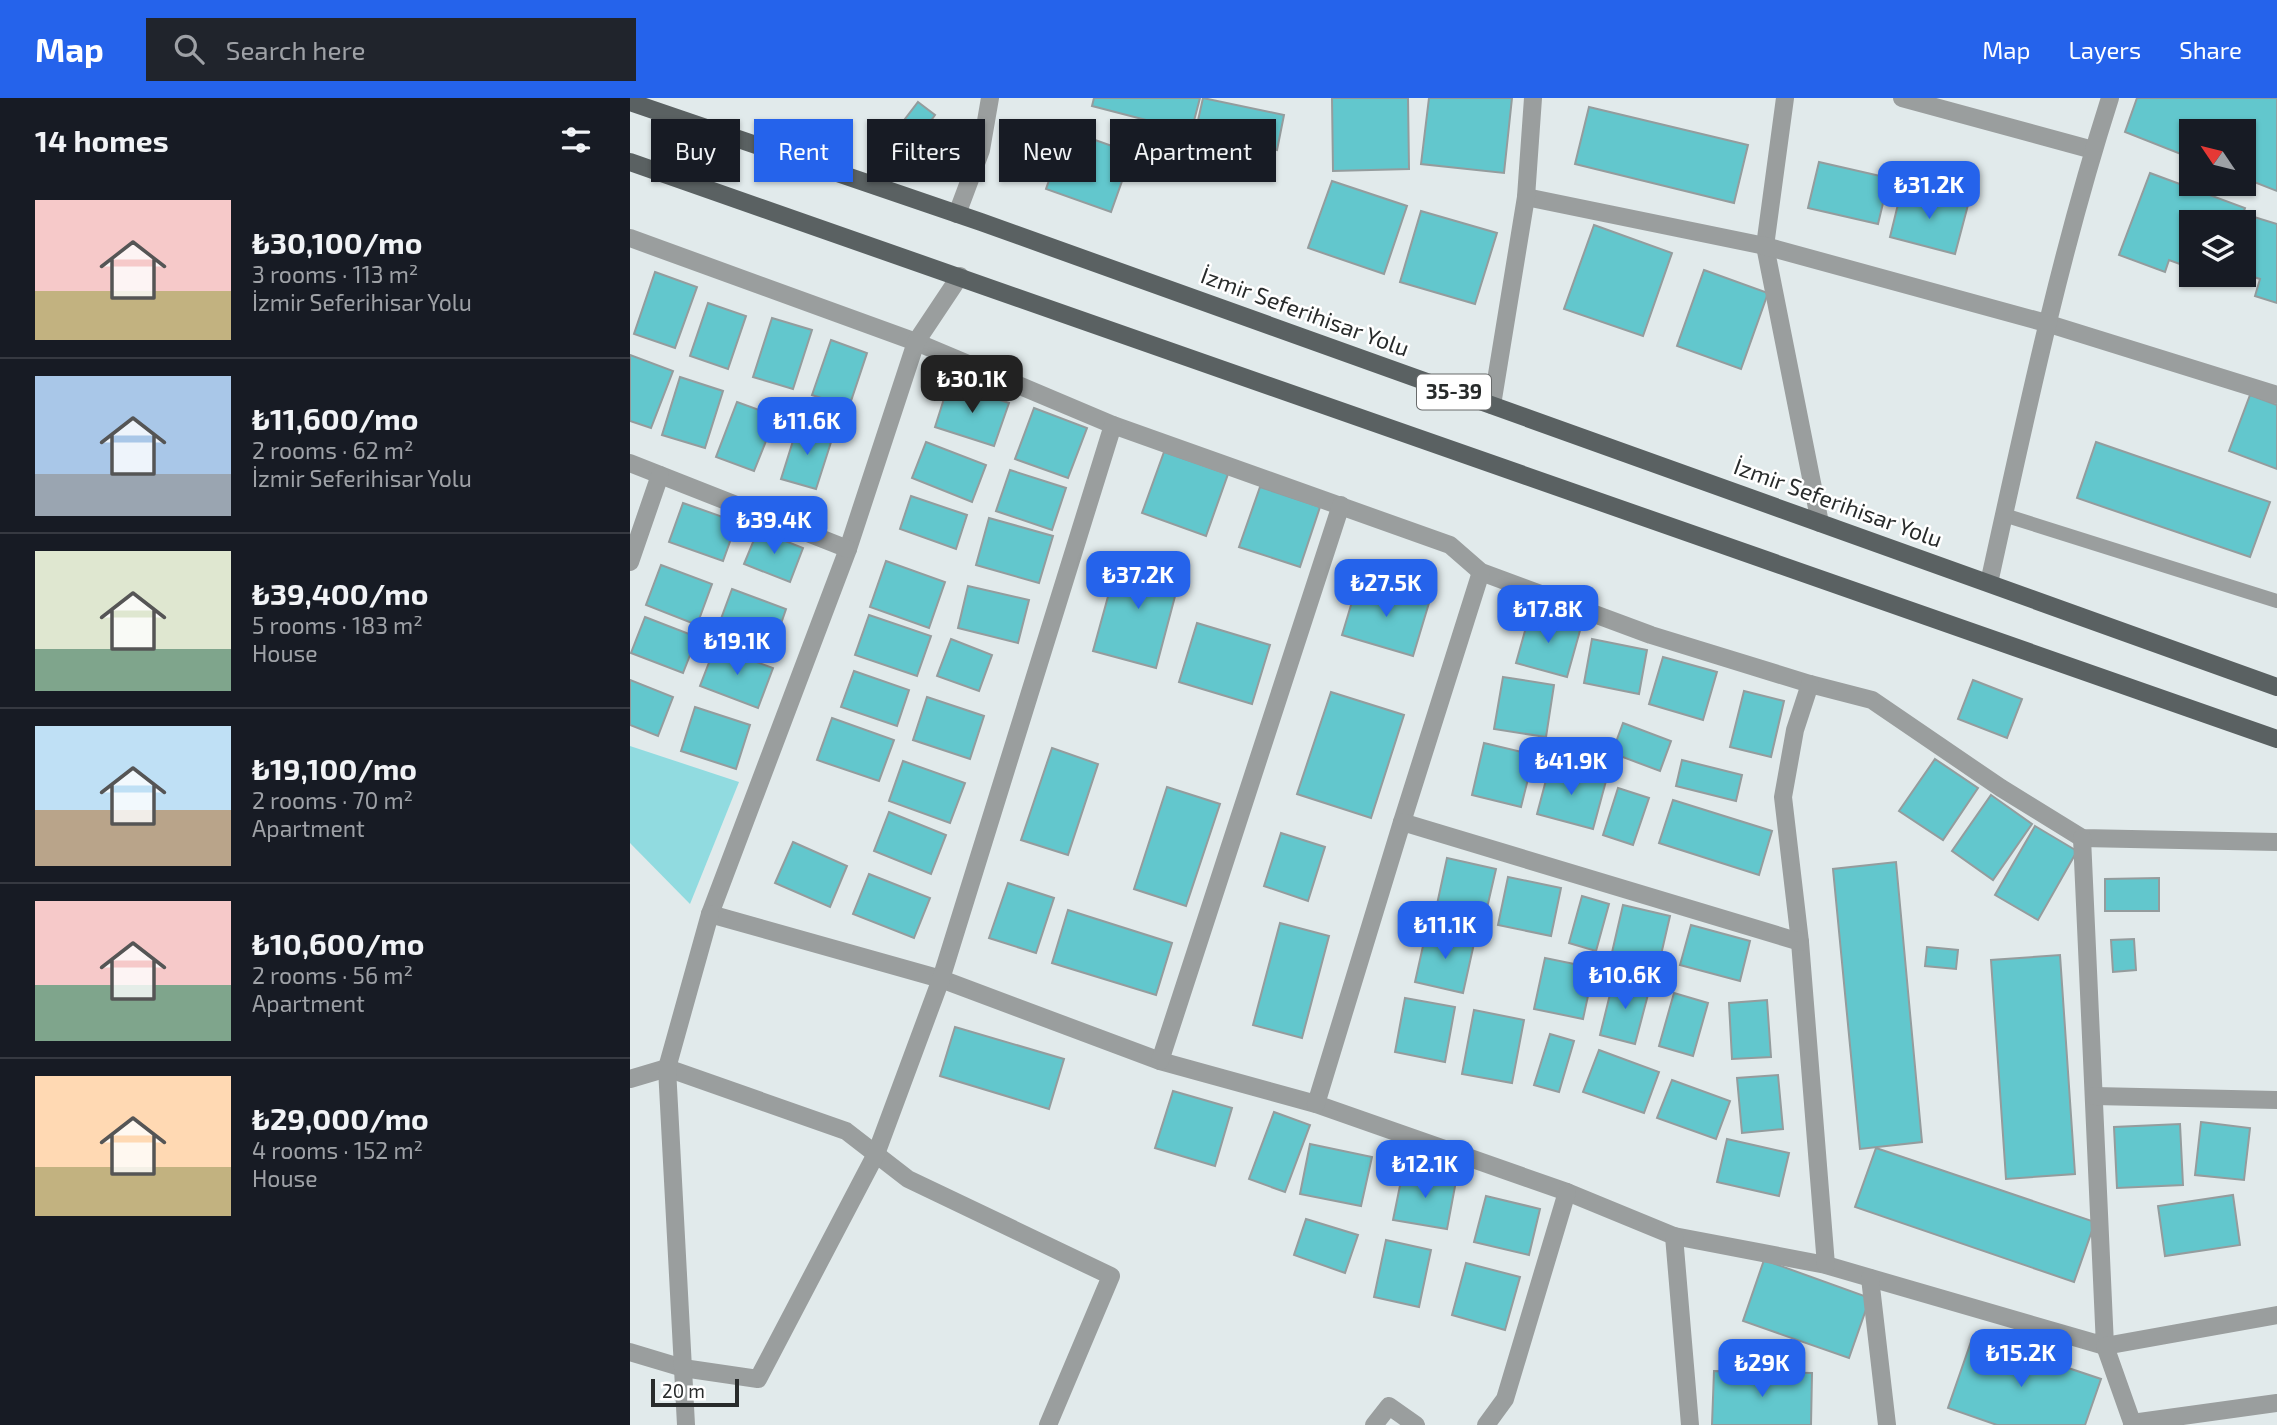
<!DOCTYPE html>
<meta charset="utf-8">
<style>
:root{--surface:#171b24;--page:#20242c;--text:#f1f3f6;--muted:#9ea1a6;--line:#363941;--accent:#2563eb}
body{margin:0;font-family:"Exo 2",sans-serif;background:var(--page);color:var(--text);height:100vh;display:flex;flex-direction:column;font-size:26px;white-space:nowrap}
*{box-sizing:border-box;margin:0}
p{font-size:23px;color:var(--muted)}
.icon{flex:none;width:38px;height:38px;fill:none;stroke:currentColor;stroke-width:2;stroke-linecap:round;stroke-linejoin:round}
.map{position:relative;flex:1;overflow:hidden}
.details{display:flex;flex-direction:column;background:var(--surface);width:630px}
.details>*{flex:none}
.guide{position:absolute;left:21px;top:21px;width:665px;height:63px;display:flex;gap:14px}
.needle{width:46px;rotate:305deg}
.buttons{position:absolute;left:1549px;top:21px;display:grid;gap:14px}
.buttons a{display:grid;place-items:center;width:77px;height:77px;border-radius:0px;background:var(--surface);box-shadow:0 2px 5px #0004;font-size:35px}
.scale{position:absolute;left:21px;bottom:18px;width:88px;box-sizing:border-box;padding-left:7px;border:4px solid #282b2b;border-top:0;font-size:19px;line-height:24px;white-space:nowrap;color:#282b2b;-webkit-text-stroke:5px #fff;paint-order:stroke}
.price{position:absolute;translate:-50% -60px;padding:0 16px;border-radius:14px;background:var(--accent);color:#fff;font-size:23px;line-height:46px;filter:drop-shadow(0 2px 4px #0008)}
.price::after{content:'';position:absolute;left:50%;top:42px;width:21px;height:16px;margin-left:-10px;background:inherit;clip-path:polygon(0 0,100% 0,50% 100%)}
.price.active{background:#222;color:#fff}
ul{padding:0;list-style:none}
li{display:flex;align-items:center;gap:21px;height:175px;padding:0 35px}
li+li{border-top:2px solid var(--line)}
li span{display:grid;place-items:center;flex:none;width:196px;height:140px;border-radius:0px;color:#555}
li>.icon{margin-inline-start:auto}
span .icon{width:84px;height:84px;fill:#fffc;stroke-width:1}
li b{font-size:30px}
h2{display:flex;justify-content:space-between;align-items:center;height:84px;padding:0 35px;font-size:30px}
.chip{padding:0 24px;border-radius:0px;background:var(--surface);box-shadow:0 2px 5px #0004;font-size:24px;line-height:63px}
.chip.active{background:var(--accent);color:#fff}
header{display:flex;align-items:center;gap:42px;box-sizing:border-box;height:98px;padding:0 35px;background:var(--accent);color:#fff}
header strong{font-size:33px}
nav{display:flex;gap:38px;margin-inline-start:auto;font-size:24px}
.search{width:490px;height:63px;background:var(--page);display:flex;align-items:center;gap:18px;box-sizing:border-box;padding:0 24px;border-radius:0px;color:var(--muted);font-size:26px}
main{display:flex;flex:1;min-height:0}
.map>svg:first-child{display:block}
.green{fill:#91dbe0}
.building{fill:#62c7cd;stroke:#949c9d;stroke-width:2}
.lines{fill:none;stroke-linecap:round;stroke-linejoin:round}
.service{stroke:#9a9e9e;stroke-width:14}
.minor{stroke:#9a9e9e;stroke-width:18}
.primary{stroke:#5a6162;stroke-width:18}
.labels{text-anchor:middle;stroke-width:5;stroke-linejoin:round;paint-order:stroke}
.shield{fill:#fff;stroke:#686b6b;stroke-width:2}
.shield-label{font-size:21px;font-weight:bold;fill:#282b2b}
.street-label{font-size:23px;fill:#282b2b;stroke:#fff}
</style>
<header>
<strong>Map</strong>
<div class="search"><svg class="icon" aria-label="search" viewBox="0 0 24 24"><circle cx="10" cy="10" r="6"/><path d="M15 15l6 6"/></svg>Search here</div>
<nav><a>Map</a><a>Layers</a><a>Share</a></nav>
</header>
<main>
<section class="details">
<h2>14 homes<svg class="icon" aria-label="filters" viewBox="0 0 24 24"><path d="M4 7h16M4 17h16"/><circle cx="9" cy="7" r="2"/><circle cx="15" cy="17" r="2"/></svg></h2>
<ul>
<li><span style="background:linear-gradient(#f6c9c9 65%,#c2b280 0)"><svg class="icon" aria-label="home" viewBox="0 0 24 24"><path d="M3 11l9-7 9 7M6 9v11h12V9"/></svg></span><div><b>₺30,100/mo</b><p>3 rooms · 113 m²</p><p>İzmir Seferihisar Yolu</p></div></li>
<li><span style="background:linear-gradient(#a9c7e8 70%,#9aa5b1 0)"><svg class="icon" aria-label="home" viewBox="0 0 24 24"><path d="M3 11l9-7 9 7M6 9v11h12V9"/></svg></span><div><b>₺11,600/mo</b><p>2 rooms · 62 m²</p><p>İzmir Seferihisar Yolu</p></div></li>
<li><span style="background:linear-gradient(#dfe7d0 70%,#7fa58c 0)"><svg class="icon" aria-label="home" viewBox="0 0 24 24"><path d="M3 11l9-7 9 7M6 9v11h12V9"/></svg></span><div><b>₺39,400/mo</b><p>5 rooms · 183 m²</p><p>House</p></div></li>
<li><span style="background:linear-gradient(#bfe0f5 60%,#b9a48a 0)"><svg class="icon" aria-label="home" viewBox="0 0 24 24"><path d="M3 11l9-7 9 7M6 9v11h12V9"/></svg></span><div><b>₺19,100/mo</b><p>2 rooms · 70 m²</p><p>Apartment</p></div></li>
<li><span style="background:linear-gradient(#f6c9c9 60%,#7fa58c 0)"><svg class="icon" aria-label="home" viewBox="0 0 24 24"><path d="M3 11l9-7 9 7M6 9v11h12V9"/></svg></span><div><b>₺10,600/mo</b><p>2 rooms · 56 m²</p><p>Apartment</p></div></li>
<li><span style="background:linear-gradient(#ffd9b3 65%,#c2b280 0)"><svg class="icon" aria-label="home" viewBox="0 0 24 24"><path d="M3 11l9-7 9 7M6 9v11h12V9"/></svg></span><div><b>₺29,000/mo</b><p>4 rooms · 152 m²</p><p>House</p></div></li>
</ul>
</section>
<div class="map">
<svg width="1647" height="1327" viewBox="0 0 1647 1327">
<rect width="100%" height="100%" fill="#e1eaeb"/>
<path class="green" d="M0 648 109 684 60 806 0 745Z"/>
<g class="building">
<path d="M464 0H570L552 68 507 57 516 22 462 8Z"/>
<path d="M573 0 654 17 647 52 565 36Z"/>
<path d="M702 0H778L779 71 703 73Z"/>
<path d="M799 0H882L874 75 791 66Z"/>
<path d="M1507 0H1647V93L1614 80V33H1561V60L1495 34Z"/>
<path d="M288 4 305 17 280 51 262 38Z"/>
<path d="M959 9 1118 47 1104 105 945 66Z"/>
<path d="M437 32 502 55 481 114 416 91Z"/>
<path d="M1189 64 1259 80 1248 126 1178 110Z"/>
<path d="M1520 75 1615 110 1610 124H1561V170L1539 162 1535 174 1489 157Z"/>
<path d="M702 83 777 108 754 176 678 150Z"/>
<path d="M1272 90 1338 107 1325 156 1260 139Z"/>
<path d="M791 113 867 135 845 206 770 184Z"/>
<path d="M1624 119 1647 126V205L1625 198 1630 181 1614 176V151Z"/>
<path d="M964 127 1042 155 1013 238 934 211Z"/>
<path d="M1074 172 1138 195 1111 271 1047 248Z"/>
<path d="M25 174 67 189 45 250 4 236Z"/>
<path d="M78 205 116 218 98 271 60 258Z"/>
<path d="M142 220 182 232 163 291 123 279Z"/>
<path d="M201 242 237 255 219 309 182 297Z"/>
<path d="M0 257 43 273 21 330 0 323Z"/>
<path d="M50 279 93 293 75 350 32 337Z"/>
<path d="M319 285 379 305 364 348 305 329Z"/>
<path d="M1620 297 1647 307V371L1599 353Z"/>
<path d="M107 304 146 318 124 373 86 359Z"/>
<path d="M404 310 457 330 438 380 385 361Z"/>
<path d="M168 327 203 338 186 391 151 381Z"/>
<path d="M296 344 356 367 342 404 282 380Z"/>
<path d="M1466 344 1640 404 1620 459 1447 400Z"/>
<path d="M534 354 598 376 576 438 512 415Z"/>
<path d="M380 372 436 390 422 432 366 413Z"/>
<path d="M630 389 690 409 670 469 609 449Z"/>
<path d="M281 398 337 417 326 451 270 431Z"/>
<path d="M53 405 107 424 93 463 39 444Z"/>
<path d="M359 420 423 438 409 485 346 467Z"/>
<path d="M128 432 173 450 160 484 114 466Z"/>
<path d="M490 455 552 472 526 570 463 553Z"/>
<path d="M256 463 315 484 299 530 240 509Z"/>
<path d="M31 467 82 486 67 527 16 507Z"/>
<path d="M728 484 799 505 783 558 712 537Z"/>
<path d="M338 488 399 502 388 545 328 530Z"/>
<path d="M102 491 156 511 143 549 88 529Z"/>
<path d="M900 515 951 529 937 579 886 565Z"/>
<path d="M239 517 301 538 287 578 225 557Z"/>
<path d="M15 519 67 539 53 575 1 555Z"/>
<path d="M567 525 640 547 622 606 549 584Z"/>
<path d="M321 541 362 557 349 593 307 578Z"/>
<path d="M962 541 1017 552 1009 596 954 585Z"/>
<path d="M85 549 143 570 128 610 70 588Z"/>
<path d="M1033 559 1087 574 1073 622 1019 606Z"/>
<path d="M224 573 279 592 267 628 211 609Z"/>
<path d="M873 579 924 587 916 639 864 631Z"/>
<path d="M0 582 43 599 28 638 0 627Z"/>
<path d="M1343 582 1392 601 1377 640 1328 621Z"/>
<path d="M1114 593 1154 603 1141 659 1100 649Z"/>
<path d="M701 594 774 617 741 720 667 696Z"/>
<path d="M297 599 354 618 340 661 283 642Z"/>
<path d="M65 609 120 627 106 671 51 653Z"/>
<path d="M202 620 264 642 249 683 187 662Z"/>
<path d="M993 625 1041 643 1030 673 982 655Z"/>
<path d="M854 645 904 657 891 709 842 697Z"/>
<path d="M422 650 468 666 438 757 391 742Z"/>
<path d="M1305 661 1348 690 1313 742 1269 713Z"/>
<path d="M1052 662 1112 677 1106 703 1046 688Z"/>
<path d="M273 663 335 685 320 725 259 703Z"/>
<path d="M920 667 976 683 963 731 907 716Z"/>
<path d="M537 689 590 706 556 808 504 791Z"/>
<path d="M988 690 1019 700 1003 747 973 737Z"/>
<path d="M1361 697 1402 726 1363 782 1322 753Z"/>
<path d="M1043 702 1142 733 1129 777 1029 745Z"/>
<path d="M259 714 316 737 301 776 244 753Z"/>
<path d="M1405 728 1447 753 1408 822 1365 797Z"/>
<path d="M651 735 695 749 678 803 634 788Z"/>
<path d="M163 744 217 768 200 809 145 785Z"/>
<path d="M817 760 866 771 854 823 806 811Z"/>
<path d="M1266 764 1292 1044 1230 1051 1203 771Z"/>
<path d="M239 776 300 800 284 840 223 816Z"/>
<path d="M878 779 931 790 921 838 868 827Z"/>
<path d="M1529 780V813H1475V781Z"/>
<path d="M378 785 424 800 406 855 359 840Z"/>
<path d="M952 798 979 806 966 853 939 845Z"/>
<path d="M993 807 1040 818 1027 874 980 863Z"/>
<path d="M438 812 542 845 526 897 422 865Z"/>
<path d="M650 825 699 838 672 940 623 927Z"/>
<path d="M1061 827 1120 843 1110 883 1050 867Z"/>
<path d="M797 830 845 841 833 895 785 884Z"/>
<path d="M1504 841 1506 872 1483 874 1481 842Z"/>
<path d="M1297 849 1328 852 1326 871 1295 868Z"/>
<path d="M1430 857 1445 1076 1376 1081 1361 862Z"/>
<path d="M915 860 964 870 953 921 904 911Z"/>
<path d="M984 880 1020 889 1005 946 970 937Z"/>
<path d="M1044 895 1078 905 1063 958 1029 948Z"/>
<path d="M775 900 825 909 815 964 765 954Z"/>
<path d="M1137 902 1141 959 1102 961 1099 905Z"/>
<path d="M844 912 894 922 882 985 832 976Z"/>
<path d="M325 929 434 961 419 1011 310 978Z"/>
<path d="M920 936 944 943 929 994 904 987Z"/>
<path d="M969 952 1029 974 1014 1015 953 994Z"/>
<path d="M1148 977 1153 1031 1112 1035 1107 980Z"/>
<path d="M1042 982 1100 1003 1086 1041 1027 1020Z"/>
<path d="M543 993 602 1010 585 1068 525 1050Z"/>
<path d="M644 1014 680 1027 655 1094 619 1081Z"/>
<path d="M1571 1024 1620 1030 1614 1082 1565 1077Z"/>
<path d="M1550 1026 1553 1087 1487 1090 1484 1029Z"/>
<path d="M1097 1041 1159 1055 1149 1098 1087 1084Z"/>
<path d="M680 1046 742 1059 731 1108 670 1096Z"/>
<path d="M1246 1050 1465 1124 1444 1184 1225 1109Z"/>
<path d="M773 1073 826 1083 817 1131 763 1122Z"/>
<path d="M1603 1097 1610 1147 1535 1158 1528 1108Z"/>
<path d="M856 1098 910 1111 899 1157 844 1144Z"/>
<path d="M676 1121 728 1137 715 1175 664 1157Z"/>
<path d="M756 1142 801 1152 789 1209 744 1199Z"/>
<path d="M1134 1162 1240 1200 1219 1260 1113 1223Z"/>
<path d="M836 1165 890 1179 875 1232 822 1217Z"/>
<path d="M1343 1238 1471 1281 1455 1327H1367L1318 1310Z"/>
<path d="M1084 1273 1182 1275 1181 1327H1082Z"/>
</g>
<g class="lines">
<path class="service" d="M1374 417 1647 503"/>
<g class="minor">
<path d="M1155 0 1135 148 1190 425"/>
<path d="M1272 0 1463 52"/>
<path d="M896 99 1135 148 1416 225 1647 297"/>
<path d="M327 116 351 52 360 0"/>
<path d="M0 140 286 244 483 327 820 447 851 474 1021 537 1180 586 1242 602 1371 690 1452 740 1647 744"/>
<path d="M330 178 286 244 218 451 80 816 311 881 530 963 686 1006 937 1094 1044 1138 1196 1167 1475 1248 1452 740"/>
<path d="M862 307 896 99 903 0"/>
<path d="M0 365 218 451"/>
<path d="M0 464 30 377"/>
<path d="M1359 485C1395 322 1429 159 1480 0"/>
<path d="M1180 586 1165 632 1153 699 1170 844 1196 1167"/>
<path d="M772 724 851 474"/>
<path d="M530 963 711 407"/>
<path d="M0 981 37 970 216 1033 278 1081 481 1178 418 1327"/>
<path d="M1464 998 1647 1002"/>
<path d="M686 1006 772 724 1170 844"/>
<path d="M1044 1138 1060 1327"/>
<path d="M1240 1180 1257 1327"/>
<path d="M0 1254 53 1270 128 1281 246 1056 311 881 483 327"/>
<path d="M1502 1325 1647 1305"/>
<path d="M56 1327 37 970 80 816"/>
<path d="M744 1327 759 1308 786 1327"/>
<path d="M856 1327 875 1301 937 1094"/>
<path d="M1503 1327 1475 1248 1647 1217"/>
</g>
<g class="primary">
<path d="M0 4 351 124 1647 589"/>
<path d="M0 64 1647 641"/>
</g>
</g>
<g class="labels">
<rect class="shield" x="787" y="276.5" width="74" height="35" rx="5"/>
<g class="shield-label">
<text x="824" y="301">35-39</text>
</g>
<g class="street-label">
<text transform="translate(675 214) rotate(20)" y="8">İzmir Seferihisar Yolu</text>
<text transform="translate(1208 405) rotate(20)" y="8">İzmir Seferihisar Yolu</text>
</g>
</g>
</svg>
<div class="buttons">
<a><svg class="needle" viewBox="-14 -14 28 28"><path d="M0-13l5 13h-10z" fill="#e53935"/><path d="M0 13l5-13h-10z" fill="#9ea1a6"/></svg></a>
<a><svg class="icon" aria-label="layers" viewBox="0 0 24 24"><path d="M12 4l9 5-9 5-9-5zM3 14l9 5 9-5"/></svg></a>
</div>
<div class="scale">20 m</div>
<b class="price" style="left:1299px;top:123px">₺31.2K</b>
<b class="price active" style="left:342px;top:317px">₺30.1K</b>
<b class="price" style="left:177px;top:359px">₺11.6K</b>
<b class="price" style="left:144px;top:458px">₺39.4K</b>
<b class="price" style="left:508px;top:513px">₺37.2K</b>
<b class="price" style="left:756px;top:521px">₺27.5K</b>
<b class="price" style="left:918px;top:547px">₺17.8K</b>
<b class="price" style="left:107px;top:579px">₺19.1K</b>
<b class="price" style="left:941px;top:699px">₺41.9K</b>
<b class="price" style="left:815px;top:863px">₺11.1K</b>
<b class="price" style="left:995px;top:913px">₺10.6K</b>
<b class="price" style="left:795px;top:1102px">₺12.1K</b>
<b class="price" style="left:1391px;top:1291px">₺15.2K</b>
<b class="price" style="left:1132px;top:1301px">₺29K</b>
<div class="guide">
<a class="chip">Buy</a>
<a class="chip active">Rent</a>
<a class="chip">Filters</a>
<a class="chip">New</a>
<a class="chip">Apartment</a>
</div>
</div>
</main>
